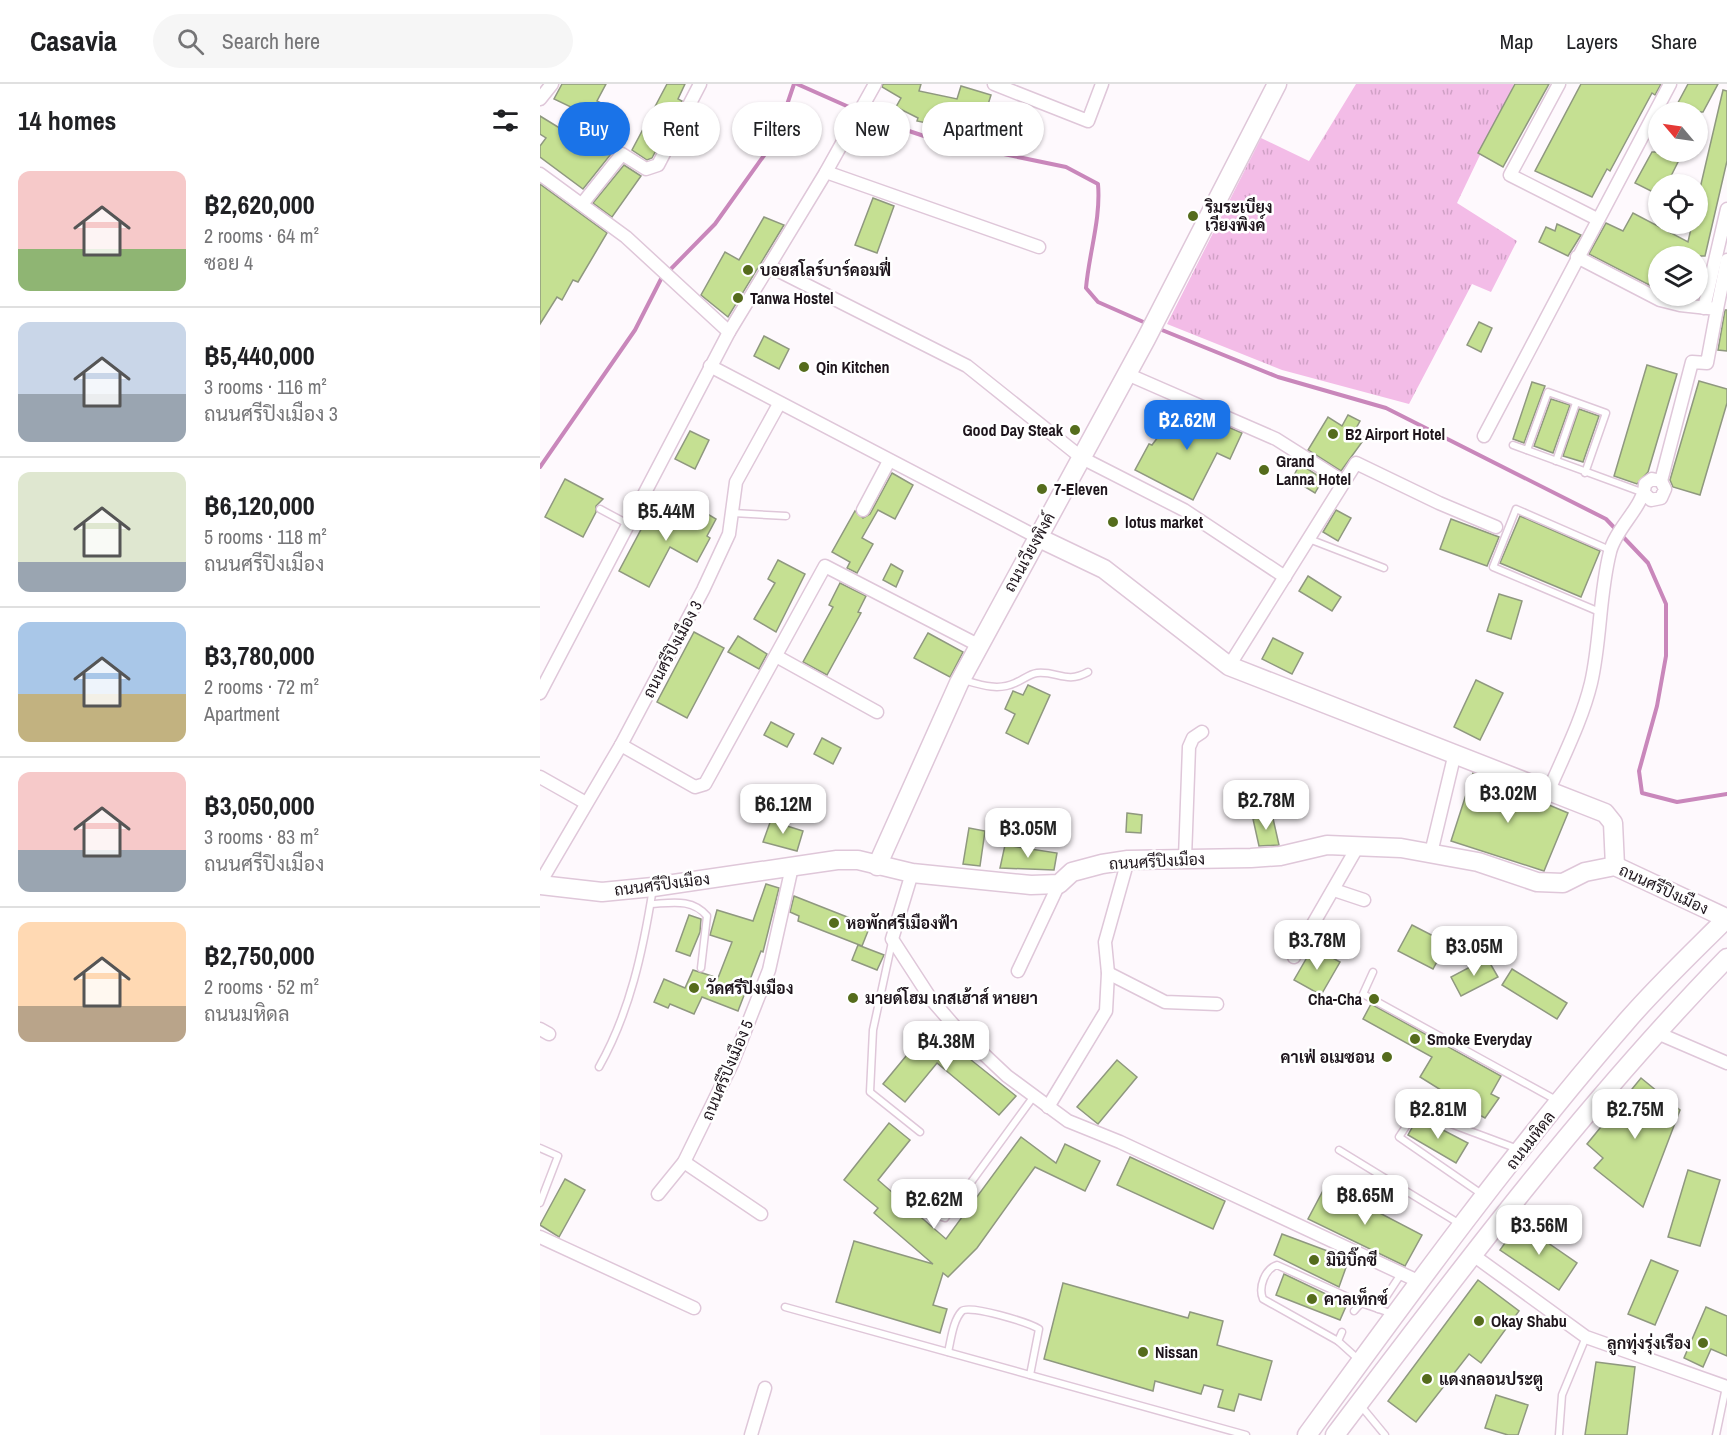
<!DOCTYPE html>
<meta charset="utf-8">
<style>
:root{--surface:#fff;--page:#f6f6f6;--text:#202124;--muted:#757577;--line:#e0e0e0;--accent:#1a73e8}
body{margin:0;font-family:"Archivo Narrow",Sarabun,sans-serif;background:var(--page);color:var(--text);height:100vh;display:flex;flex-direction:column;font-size:22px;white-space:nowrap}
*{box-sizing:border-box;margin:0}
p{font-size:20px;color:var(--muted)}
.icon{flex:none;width:33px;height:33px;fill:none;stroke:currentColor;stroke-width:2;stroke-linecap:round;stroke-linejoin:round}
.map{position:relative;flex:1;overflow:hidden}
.details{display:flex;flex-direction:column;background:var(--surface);width:540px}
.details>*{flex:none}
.banner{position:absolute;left:18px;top:18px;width:570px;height:54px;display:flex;gap:12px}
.needle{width:39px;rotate:299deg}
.fabs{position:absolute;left:1108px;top:18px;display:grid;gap:12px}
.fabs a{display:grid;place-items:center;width:60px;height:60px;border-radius:50%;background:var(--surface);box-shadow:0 2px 4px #0004;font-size:30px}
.price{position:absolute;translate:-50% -51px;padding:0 14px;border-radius:12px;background:#fff;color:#222;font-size:20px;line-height:39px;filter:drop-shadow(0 2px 3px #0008)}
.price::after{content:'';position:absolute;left:50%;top:36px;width:18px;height:14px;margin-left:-9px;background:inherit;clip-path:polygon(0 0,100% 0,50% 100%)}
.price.selected{background:var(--accent);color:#fff}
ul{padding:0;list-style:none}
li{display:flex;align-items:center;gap:18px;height:150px;padding:0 18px}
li+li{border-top:2px solid var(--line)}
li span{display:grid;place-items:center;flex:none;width:168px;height:120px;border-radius:12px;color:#555}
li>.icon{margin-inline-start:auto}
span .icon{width:72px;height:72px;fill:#fffc;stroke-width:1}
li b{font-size:26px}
h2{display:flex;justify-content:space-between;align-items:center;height:72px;padding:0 18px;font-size:26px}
.tag{padding:0 21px;border-radius:27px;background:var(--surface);box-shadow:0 2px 4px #0004;font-size:21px;line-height:54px}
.tag.selected{background:var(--accent);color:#fff}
header{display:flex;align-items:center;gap:36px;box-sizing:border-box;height:84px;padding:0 30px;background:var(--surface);border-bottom:2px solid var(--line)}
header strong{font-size:28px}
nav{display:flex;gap:33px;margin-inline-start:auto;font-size:21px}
.search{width:420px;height:54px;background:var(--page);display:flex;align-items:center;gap:15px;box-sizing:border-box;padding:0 21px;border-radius:33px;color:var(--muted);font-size:22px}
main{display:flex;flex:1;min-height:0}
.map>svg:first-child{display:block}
.grass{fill:url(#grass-tufts)}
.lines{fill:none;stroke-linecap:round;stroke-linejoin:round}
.stream{stroke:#c987bb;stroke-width:4}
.building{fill:#c5e092;stroke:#8f987f;stroke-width:1.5}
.lane-casing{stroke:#dfc7d9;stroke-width:9}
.street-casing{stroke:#dfc7d9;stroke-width:15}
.secondary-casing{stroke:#dfc7d9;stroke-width:21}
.lane{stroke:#fff;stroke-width:6}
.street{stroke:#fff;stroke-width:12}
.secondary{stroke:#fff;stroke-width:18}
.poi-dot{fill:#556c1c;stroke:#fff;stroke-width:2}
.labels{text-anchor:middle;stroke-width:5;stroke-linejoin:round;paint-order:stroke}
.poi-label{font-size:16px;font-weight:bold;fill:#1e151c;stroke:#fff;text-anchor:start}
.street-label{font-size:16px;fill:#1e151c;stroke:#fff}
</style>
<header>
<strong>Casavia</strong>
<div class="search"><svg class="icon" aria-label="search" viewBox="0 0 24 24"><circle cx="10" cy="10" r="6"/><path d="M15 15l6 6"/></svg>Search here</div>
<nav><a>Map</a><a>Layers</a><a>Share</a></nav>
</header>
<main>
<section class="details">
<h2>14 homes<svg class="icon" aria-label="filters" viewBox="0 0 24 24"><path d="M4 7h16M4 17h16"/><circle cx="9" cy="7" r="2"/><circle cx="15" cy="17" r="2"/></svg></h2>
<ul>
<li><span style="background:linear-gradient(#f6c9c9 65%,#8fb573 0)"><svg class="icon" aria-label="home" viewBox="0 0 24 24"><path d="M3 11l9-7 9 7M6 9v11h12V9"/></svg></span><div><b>฿2,620,000</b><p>2 rooms · 64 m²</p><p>ซอย 4</p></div></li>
<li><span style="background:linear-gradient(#c9d6e8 60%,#9aa5b1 0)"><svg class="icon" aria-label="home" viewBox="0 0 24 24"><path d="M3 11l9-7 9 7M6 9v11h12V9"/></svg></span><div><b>฿5,440,000</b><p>3 rooms · 116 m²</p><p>ถนนศรีปิงเมือง 3</p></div></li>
<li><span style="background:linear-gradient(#dfe7d0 75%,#9aa5b1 0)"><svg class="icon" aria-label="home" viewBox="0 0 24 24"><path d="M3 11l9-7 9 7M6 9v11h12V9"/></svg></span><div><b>฿6,120,000</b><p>5 rooms · 118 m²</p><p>ถนนศรีปิงเมือง</p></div></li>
<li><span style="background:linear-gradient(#a9c7e8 60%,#c2b280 0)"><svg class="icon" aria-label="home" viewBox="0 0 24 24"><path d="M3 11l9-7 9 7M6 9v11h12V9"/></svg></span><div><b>฿3,780,000</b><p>2 rooms · 72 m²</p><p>Apartment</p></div></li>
<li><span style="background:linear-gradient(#f6c9c9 65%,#9aa5b1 0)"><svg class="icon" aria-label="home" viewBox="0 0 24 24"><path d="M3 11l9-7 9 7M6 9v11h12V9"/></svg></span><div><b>฿3,050,000</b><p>3 rooms · 83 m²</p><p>ถนนศรีปิงเมือง</p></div></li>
<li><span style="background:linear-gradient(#ffd9b3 70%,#b9a48a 0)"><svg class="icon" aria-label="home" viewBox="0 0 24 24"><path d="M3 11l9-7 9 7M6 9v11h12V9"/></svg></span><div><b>฿2,750,000</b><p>2 rooms · 52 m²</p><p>ถนนมหิดล</p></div></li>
</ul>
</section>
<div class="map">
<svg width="1187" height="1351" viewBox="0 0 1187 1351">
<defs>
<pattern id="grass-tufts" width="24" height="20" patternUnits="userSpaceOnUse" patternTransform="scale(1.5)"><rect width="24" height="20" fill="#f3bce7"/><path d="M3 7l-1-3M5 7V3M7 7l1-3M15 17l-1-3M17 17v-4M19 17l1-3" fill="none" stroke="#d0a1c6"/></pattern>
</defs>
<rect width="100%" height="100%" fill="#fef9fd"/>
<path class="grass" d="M816 0H974L917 119 977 157 951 208 932 200 869 320 742 286 627 240 721 54 769 77Z"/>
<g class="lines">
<g class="stream">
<path d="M257 0 345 39 396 56 526 83 558 100C561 135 549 169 546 204L558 218 608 240"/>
<path d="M617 244 738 293 846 324 1066 435 1108 479 1126 520V572L1117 622 1099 687 1102 709 1137 718 1187 710"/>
<path d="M0 383 95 246 121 195 175 140 235 56 254 0"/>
</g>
</g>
<g class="building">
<path d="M22 0H66L57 17 73 25 59 54 75 65 43 105 0 73V62L6 54 0 50V32L39 56 52 33 14 15Z"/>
<path d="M127 0H145L138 15 142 17 112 74 107 76 92 66Z"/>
<path d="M343 0H381L379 7 417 15 421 2 451 11 440 46 407 37 406 43 377 37 378 34 356 23 361 14 342 3Z"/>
<path d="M975 0H1009L963 83 938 69Z"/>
<path d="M1041 0H1121L1115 11 1112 9 1070 87 1067 85 1052 113 995 87Z"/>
<path d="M1148 0H1178L1163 28H1133Z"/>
<path d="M1183 6 1187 7V77L1165 172H1119V206L1049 170 1066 139 1083 147 1093 129 1148 158 1152 140H1158V113Z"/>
<path d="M1112 68H1143L1127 100H1119V111L1095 99Z"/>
<path d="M84 81 101 92 72 133 53 119Z"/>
<path d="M0 100 67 149 38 198 33 196 22 216 17 213 0 240Z"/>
<path d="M333 114 354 122 337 169 315 161Z"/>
<path d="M224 133 244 141 188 233 161 211 185 168 199 176Z"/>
<path d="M1017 140 1041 151 1028 172 999 158 1006 143 1015 147Z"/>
<path d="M1185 226H1187V267L1178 266Z"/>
<path d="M939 238 952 244 941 268 927 261Z"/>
<path d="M224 252 249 265 239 285 214 272Z"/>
<path d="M1107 281 1137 290 1108 388 1097 400 1074 392Z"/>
<path d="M1159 297 1187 305V319L1160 411 1133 403 1130 396Z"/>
<path d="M992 298 1005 302 984 359 973 355Z"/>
<path d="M1011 315 1030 321 1013 369 994 362Z"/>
<path d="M635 320 702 349 690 375 677 369 653 416 595 386 609 360 612 361 621 349Z"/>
<path d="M1039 325 1059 332 1043 378 1023 372Z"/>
<path d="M808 331 820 337 814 348 825 354 801 387 768 366 788 333 802 342Z"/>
<path d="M150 347 169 356 155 385 135 375Z"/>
<path d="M760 380 783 395 775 409 752 395Z"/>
<path d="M352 389 373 401 355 435 338 426 322 454 333 460 317 489 307 484 310 478 292 468 315 427 323 434 330 430Z"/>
<path d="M25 395 63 415 56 422V428L43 453 5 433Z"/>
<path d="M114 421 147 439 156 423 176 435 167 452 170 454 157 478 130 463 109 503 79 487Z"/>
<path d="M796 426 811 434 798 457 783 448Z"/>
<path d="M980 432 1060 467 1041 513 960 479Z"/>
<path d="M911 435 959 453 947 482 900 465Z"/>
<path d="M238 476 265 490 236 548 214 535 235 499 228 495Z"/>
<path d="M351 480 363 487 356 503 343 496Z"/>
<path d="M768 492 801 513 792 527 759 507Z"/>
<path d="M300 499 326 512 318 528 321 529 287 591 263 578 293 523 289 521Z"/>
<path d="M959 510 982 517 971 555 947 547Z"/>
<path d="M154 548 184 564 147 634 117 618Z"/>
<path d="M388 549 423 568 410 593 374 574Z"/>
<path d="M198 552 227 570 219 585 188 568Z"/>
<path d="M733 554 763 569 752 590 722 575Z"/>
<path d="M936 596 963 609 940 656 914 643Z"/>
<path d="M488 601 510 611 488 660 466 649 475 630 465 625 473 607 483 611Z"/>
<path d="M231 638 254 650 247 663 224 651Z"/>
<path d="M282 654 301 664 293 680 274 670Z"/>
<path d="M933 689 1028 729 1004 787 911 757Z"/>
<path d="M587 729 602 731 601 749 586 748Z"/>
<path d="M732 730 739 761 719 762 713 735Z"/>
<path d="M232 733 248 739 247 742 263 747 257 767 223 758Z"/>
<path d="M429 744 445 747 440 782 423 780Z"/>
<path d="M465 761 517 769 514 786 460 784Z"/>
<path d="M226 800 239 804 223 868 221 867 198 927 162 913 154 930 130 920 128 924 114 918 124 895 145 904 153 886 178 894 192 858 170 851 177 826 213 837Z"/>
<path d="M254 812 330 842 322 862 258 837 259 832 250 828Z"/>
<path d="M149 831 161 835 160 848 150 872 136 867Z"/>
<path d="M872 841 907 859 893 885 858 867Z"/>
<path d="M318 861 344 871 337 886 312 876Z"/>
<path d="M773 863 800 878 781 911 754 896Z"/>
<path d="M947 874 958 893 921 912 911 893Z"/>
<path d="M972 885 1027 919 1017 935 962 901Z"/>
<path d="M831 920 961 992 951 1010 959 1014 945 1034 899 1009 901 1006 880 993 892 973 823 935Z"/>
<path d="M390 943 476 1012 459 1031 397 979 365 1018 343 1000Z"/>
<path d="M577 976 597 993 558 1040 537 1023Z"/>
<path d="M1101 994 1140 1026 1103 1123 1054 1084 1063 1074 1047 1060Z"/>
<path d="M878 1033 928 1059 916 1079 868 1051Z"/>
<path d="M349 1039 370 1056 338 1096 406 1155 481 1053 516 1079 525 1060 560 1077 545 1107 495 1083 437 1164 408 1193 403 1189 393 1221 407 1225 400 1249 296 1218 314 1157 393 1180 334 1129 338 1124 304 1096Z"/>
<path d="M590 1073 685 1117 673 1145 577 1101Z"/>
<path d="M1148 1086 1180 1096 1160 1162 1128 1153Z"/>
<path d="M25 1095 45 1106 19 1153 0 1141Z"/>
<path d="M786 1101 882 1151 865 1182 768 1135Z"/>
<path d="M979 1139 1037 1179 1019 1206 960 1166Z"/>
<path d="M742 1150 809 1175 799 1203 734 1171Z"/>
<path d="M1111 1176 1138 1187 1115 1241 1088 1230Z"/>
<path d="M744 1190 807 1220 800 1236 736 1211Z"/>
<path d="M938 1196 979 1227 941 1279 929 1270 876 1338 848 1317Z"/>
<path d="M523 1199 648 1234 650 1228 683 1237 677 1261 732 1277 721 1316 699 1310 694 1327 678 1323 683 1306 664 1301 661 1310 615 1297 613 1307 504 1275Z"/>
<path d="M1166 1223 1187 1232V1272L1171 1265 1163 1283 1144 1274Z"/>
<path d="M1056 1278 1095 1283 1087 1351H1045Z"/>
<path d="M956 1311 988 1321 978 1351H968L945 1344Z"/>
</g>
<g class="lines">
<defs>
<g id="lane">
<path d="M973 361 1104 409"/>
<path d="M987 366 1008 308 1066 329 1045 389"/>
<path d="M1016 377 1036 319"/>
<path d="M60 425 88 440"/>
<path d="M193 429 246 432"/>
<path d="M769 455 844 484"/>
<path d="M1062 529 953 483 976 425 1070 466"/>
<path d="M424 596C441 601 458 607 475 599 483 596 489 590 497 589 518 587 526 600 548 588"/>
<path d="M111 820C131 819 152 814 167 832L161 884"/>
<path d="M352 858 333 946 330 1008 380 1048"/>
<path d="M833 888 823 910 1016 1016"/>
<path d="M59 983C90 928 103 867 113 804"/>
<path d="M0 1064 18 1072 0 1119"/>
<path d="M799 1066 920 1140"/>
<path d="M363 1104 393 1130 405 1134 494 1012"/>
<path d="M943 1111 859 1053 876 1027 978 1065"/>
<path d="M245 1223 706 1351"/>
<path d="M838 1225 861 1190"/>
<path d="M814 1227 821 1219 853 1230"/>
<path d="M802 1248 798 1257 818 1275"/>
<path d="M798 1257 723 1215C718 1203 725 1185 737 1181L821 1219"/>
<path d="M408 1268C411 1256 413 1236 422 1227 429 1220 490 1239 499 1245L490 1291"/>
<path d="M821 1322 845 1351"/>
<path d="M1019 1351 1022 1311 1046 1253"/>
<path d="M1176 1351 1186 1303"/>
</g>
<g id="street">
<path d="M454 0 548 37 562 0"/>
<path d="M1019 0 970 91 1057 135"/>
<path d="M0 15 12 0"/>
<path d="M286 88 499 163"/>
<path d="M0 90 86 153 189 248"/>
<path d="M42 120 82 70 106 85 118 81 160 0"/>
<path d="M1037 173 1120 216 1140 221 1177 225 1167 279 1152 278 1121 397"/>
<path d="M229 182 427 282 542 374 644 426 745 493"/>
<path d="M1164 224 1187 125"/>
<path d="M1177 225 1187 176"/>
<path d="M170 282 497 453"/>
<path d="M587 290 736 355 804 398"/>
<path d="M944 352 1130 0"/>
<path d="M323 426 349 377"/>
<path d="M236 572 337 628"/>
<path d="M689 582 816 379 899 419 956 443"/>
<path d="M0 609 189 248 286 88 335 0"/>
<path d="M81 661 155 703 165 700 285 482 438 561"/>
<path d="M0 693 46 719"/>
<path d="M1009 706C1024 671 1042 636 1051 599 1061 556 1059 511 1070 468 1075 445 1104 422 1105 400L1112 395 1121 397 1125 405 1121 414 1111 416 1104 409"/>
<path d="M891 769 915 669"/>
<path d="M645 774 649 663 653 654 662 648"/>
<path d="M372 789 352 855 391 915 417 945 467 992 528 1037 580 1058 880 1198"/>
<path d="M0 799 81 661 163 506 189 450 196 398 239 320"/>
<path d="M794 806 824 816"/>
<path d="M754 873 818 762"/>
<path d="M478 887 519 800"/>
<path d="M568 889 625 918 677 920"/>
<path d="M0 945 9 950"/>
<path d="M1115 948 1187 979"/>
<path d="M508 1023 566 927 568 889 565 858 588 776"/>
<path d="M144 1078 221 1130"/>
<path d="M118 1110 144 1078 192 980 229 886 252 783"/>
<path d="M0 1153 154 1224"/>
<path d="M933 1171 1046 1253 1187 1303"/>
<path d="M211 1351 225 1304"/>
</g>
<g id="secondary">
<path d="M497 453 564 485 689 582 1065 729 1073 739 1075 782"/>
<path d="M337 782 419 599 606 255 737 0"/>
<path d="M0 801 62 808 113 803 297 776H318L372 789 491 801 519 800 532 788 562 780 588 776 711 774 740 772 787 761 861 764 938 778 997 798 1023 799 1045 788 1075 782 1186 834"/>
<path d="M767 1351C869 1211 972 1069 1086 938 1117 902 1153 868 1187 834"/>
<path d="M795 1351C919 1187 1043 1022 1187 874"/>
</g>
</defs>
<use href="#lane" class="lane-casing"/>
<use href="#street" class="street-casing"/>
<use href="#secondary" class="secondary-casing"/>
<use href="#lane" class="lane"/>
<use href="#street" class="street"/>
<use href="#secondary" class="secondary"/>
</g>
<g class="poi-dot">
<circle cx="653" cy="132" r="6"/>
<circle cx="208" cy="186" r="6"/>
<circle cx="198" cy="214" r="6"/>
<circle cx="264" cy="283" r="6"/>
<circle cx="535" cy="346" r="6"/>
<circle cx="793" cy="350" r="6"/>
<circle cx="724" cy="386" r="6"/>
<circle cx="502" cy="405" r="6"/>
<circle cx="573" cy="438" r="6"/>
<circle cx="294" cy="839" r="6"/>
<circle cx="154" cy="904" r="6"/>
<circle cx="313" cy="914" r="6"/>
<circle cx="834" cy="915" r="6"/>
<circle cx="875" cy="955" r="6"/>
<circle cx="847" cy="973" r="6"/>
<circle cx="774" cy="1176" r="6"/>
<circle cx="772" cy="1215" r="6"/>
<circle cx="939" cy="1237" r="6"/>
<circle cx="1163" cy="1259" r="6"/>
<circle cx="603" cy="1268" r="6"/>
<circle cx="887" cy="1295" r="6"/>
</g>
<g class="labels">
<g class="poi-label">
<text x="665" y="129">ริมระเบียง<tspan x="665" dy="18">เวียงพิงค์</tspan></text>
<text x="220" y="192">บอยสโลร์บาร์คอมฟี่</text>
<text x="210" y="220">Tanwa Hostel</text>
<text x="276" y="289">Qin Kitchen</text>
<text x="523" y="352" text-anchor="end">Good Day Steak</text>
<text x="805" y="356">B2 Airport Hotel</text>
<text x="736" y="383">Grand<tspan x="736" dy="18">Lanna Hotel</tspan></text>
<text x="514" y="411">7-Eleven</text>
<text x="585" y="444">lotus market</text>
<text x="306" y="845">หอพักศรีเมืองฟ้า</text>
<text x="166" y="910">วัดศรีปิงเมือง</text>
<text x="325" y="920">มายด์โฮม เกสเฮ้าส์ หายยา</text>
<text x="822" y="921" text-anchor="end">Cha-Cha</text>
<text x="887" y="961">Smoke Everyday</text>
<text x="835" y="979" text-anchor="end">คาเฟ่ อเมซอน</text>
<text x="786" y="1182">มินิบิ๊กซี</text>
<text x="784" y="1221">คาลเท็กซ์</text>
<text x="951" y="1243">Okay Shabu</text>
<text x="1151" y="1265" text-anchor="end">ลูกทุ่งรุ่งเรือง</text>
<text x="615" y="1274">Nissan</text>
<text x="899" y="1301">แดงกลอนประตู</text>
</g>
<g class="street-label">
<text transform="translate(489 468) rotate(-61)" y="6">ถนนเวียงพิงค์</text>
<text transform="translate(132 565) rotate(-62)" y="6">ถนนศรีปิงเมือง 3</text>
<text transform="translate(617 777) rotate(-3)" y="6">ถนนศรีปิงเมือง</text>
<text transform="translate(122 800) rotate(-7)" y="6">ถนนศรีปิงเมือง</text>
<text transform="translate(1124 805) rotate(25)" y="6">ถนนศรีปิงเมือง</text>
<text transform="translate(187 986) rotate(-67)" y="6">ถนนศรีปิงเมือง 5</text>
<text transform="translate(990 1056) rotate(-52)" y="6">ถนนมหิดล</text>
</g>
</g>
</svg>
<div class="fabs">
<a><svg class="needle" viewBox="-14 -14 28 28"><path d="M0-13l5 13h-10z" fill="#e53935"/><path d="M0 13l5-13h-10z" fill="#757577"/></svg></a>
<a><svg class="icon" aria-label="locate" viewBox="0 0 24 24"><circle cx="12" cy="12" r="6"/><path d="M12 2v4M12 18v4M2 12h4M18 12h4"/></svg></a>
<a><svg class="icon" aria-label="layers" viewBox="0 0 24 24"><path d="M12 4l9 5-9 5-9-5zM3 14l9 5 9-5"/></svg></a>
</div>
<b class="price selected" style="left:647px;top:367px">฿2.62M</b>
<b class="price" style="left:126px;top:458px">฿5.44M</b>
<b class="price" style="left:968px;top:740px">฿3.02M</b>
<b class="price" style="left:726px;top:747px">฿2.78M</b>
<b class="price" style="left:243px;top:751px">฿6.12M</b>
<b class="price" style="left:488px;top:775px">฿3.05M</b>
<b class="price" style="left:777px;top:887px">฿3.78M</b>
<b class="price" style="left:934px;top:893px">฿3.05M</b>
<b class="price" style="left:406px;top:988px">฿4.38M</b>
<b class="price" style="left:898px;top:1056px">฿2.81M</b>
<b class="price" style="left:1095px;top:1056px">฿2.75M</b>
<b class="price" style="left:825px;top:1142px">฿8.65M</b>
<b class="price" style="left:394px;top:1146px">฿2.62M</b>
<b class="price" style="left:999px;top:1172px">฿3.56M</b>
<div class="banner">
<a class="tag selected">Buy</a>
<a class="tag">Rent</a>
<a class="tag">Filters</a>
<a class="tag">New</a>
<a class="tag">Apartment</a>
</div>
</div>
</main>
